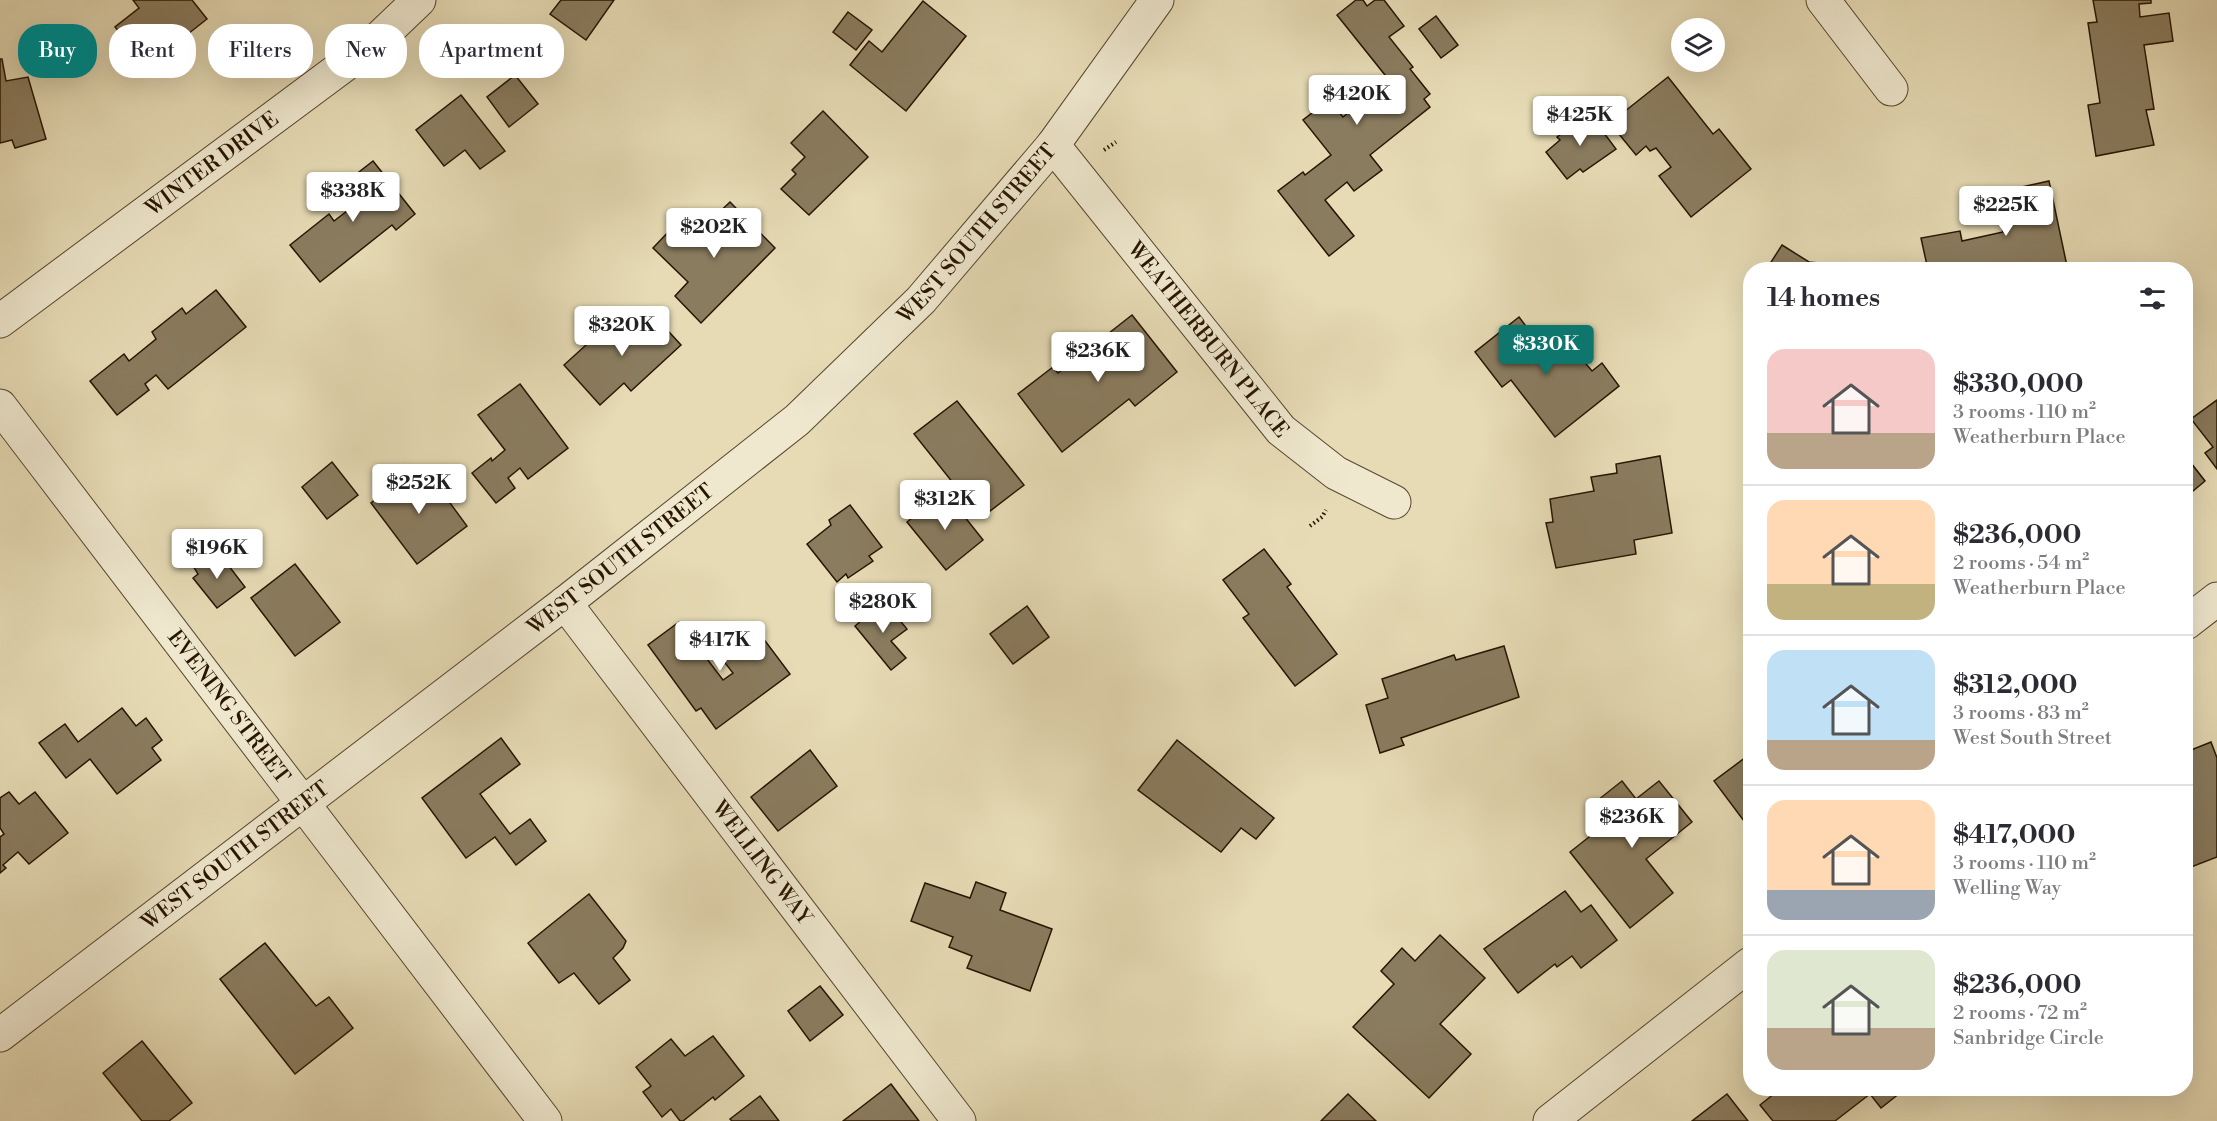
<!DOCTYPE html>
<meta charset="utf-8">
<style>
:root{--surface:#fff;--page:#f7f7f7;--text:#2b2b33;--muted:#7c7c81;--line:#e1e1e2;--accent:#0f766e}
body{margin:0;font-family:"Libre Bodoni",serif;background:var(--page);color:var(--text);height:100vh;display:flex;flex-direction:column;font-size:22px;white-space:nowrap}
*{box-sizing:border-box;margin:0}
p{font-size:20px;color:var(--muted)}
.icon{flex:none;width:33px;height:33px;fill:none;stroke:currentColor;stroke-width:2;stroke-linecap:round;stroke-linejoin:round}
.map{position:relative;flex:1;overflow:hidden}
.side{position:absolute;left:1743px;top:262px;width:450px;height:834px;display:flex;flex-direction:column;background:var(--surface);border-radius:24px;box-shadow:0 6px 24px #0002}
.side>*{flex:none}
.banner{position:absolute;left:18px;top:24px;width:570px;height:54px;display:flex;gap:12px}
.controls{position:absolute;left:1671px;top:18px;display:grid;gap:12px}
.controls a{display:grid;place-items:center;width:54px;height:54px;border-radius:50%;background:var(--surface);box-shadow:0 6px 24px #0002;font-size:30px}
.price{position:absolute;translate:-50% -51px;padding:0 14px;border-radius:6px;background:#fff;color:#222;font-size:20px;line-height:39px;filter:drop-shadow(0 2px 3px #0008)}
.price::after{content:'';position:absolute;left:50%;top:36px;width:18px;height:14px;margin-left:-9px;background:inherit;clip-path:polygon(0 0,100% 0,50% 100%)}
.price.selected{background:var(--accent);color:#fff}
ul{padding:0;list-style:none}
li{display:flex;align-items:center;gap:18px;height:150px;padding:0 24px}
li+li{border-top:2px solid var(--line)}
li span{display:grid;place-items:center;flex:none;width:168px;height:120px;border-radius:18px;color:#555}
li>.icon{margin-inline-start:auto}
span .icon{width:72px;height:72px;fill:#fffc;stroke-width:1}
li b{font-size:26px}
h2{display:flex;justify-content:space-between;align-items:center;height:72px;padding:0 24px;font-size:26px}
.tag{padding:0 21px;border-radius:24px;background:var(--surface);box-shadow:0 6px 24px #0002;font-size:21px;line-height:54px}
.tag.selected{background:var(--accent);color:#fff}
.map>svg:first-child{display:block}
.building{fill:#8a7c5f;stroke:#271501;stroke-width:1.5}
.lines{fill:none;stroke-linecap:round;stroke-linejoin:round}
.minor-casing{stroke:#57462e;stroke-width:35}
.path{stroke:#271501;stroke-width:4;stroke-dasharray:1.5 3;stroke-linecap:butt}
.minor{stroke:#efe8cf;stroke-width:33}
.labels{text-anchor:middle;stroke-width:4.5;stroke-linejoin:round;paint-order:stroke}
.street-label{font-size:21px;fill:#271501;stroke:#efe8cf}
</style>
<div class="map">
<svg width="2217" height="1121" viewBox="0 0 2217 1121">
<rect width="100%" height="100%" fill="#e6dbb5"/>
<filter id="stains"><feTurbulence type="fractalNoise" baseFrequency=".00333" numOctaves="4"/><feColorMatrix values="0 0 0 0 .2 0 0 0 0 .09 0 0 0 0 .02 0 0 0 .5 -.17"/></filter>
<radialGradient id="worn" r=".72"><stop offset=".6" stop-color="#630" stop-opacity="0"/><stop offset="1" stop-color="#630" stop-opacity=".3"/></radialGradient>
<g class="building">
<path d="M133 0H192L207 19 146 67 115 27 139 8Z"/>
<path d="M561 0H614L586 40 550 14Z"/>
<path d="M1356 0H1363L1367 6 1375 0H1384L1404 26 1389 37 1413 67 1410 69 1430 94 1424 99 1430 107 1370 155 1382 170 1354 191 1347 182 1325 200 1354 236 1329 256 1278 191 1303 172 1305 175 1331 155 1303 120 1329 100 1343 117 1389 80 1337 15Z"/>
<path d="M2093 0H2151V3L2139 4 2140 17 2169 13 2173 41 2144 45 2154 109 2146 110 2154 145 2096 156 2088 105 2100 103 2088 23 2097 22Z"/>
<path d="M923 1 966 36 906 111 850 65 869 41 882 52Z"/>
<path d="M848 12 872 30 856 50 833 32Z"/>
<path d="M1436 16 1458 45 1441 58 1419 29Z"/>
<path d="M0 59H2L6 81 28 77 46 139 15 148 12 140 0 143Z"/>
<path d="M515 75 538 104 509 127 487 97Z"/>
<path d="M1668 77 1713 134 1719 129 1751 169 1691 217 1659 176 1671 167 1656 148 1650 151 1646 146 1636 155 1610 123Z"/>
<path d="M461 95 505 151 480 169 465 150 444 166 416 130Z"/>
<path d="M823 111 868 157 809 215 781 189 796 174 792 170 805 157 791 143Z"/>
<path d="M1589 113 1616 149 1583 172 1580 169 1567 179 1546 152 1560 140 1557 137Z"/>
<path d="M373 161 415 214 396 230 392 225 320 282 290 245 329 214 334 221 347 211 341 204 348 198 340 187Z"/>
<path d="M2049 181 2067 266 2049 270H1928L1921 238 1960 231 1962 241 2003 232 1994 193Z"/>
<path d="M730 202 775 248 701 323 675 296 688 282 653 248 673 227 688 242Z"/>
<path d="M1782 245 1809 262 1886 270H1766Z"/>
<path d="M216 290 246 327 168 389 156 375 145 384 149 390 117 415 90 381 124 354 129 361 156 339 152 332 182 308 186 314Z"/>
<path d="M648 309 681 345 631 391 624 383 600 405 564 365 607 326 617 337Z"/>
<path d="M1132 315 1177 372 1135 406 1129 399 1062 452 1018 394 1053 367 1058 373Z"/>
<path d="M1519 317 1546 353 1565 339 1592 371 1602 363 1619 386 1555 437 1511 380 1502 387 1475 352Z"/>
<path d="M520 384 568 448 528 479 520 468 508 478 515 488 496 503 472 473 491 458 492 461 505 450 478 415Z"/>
<path d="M2217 400V469L2205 453 2213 447 2191 419Z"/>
<path d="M957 401 1024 485 981 518 914 434Z"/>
<path d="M1660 456 1672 533 1634 540 1636 554 1556 568 1546 523 1553 522 1550 499 1594 491 1591 477 1617 473 1616 464Z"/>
<path d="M332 462 358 495 327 519 302 487Z"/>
<path d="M2186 463 2188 466 2191 463 2205 481 2186 497Z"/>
<path d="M418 468 429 483 433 480 467 526 417 564 371 503Z"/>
<path d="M945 492 983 540 946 570 907 522Z"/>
<path d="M850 505 882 547 869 556 873 561 848 578 846 574 837 582 807 544 831 525 829 520Z"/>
<path d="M1264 549 1291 584 1287 587 1337 654 1295 686 1243 618 1249 614 1223 580Z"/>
<path d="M211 552 217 560 222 557 245 587 217 608 193 578 198 574 193 566Z"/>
<path d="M295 564 340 622 295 656 251 598Z"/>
<path d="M884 601 907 629 891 641 906 658 891 670 855 626Z"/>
<path d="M1027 606 1049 637 1013 664 990 634Z"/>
<path d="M679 622 723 680 733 673 718 654 754 626 790 674 716 729 701 708 696 711 648 645Z"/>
<path d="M1504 646 1519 697 1401 738 1404 745 1380 753 1366 705 1388 698 1382 679 1454 655 1456 660Z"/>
<path d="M122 708 136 726 146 718 162 740 152 748 161 760 117 794 90 759 66 778 39 743 65 724 78 742Z"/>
<path d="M501 738 520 764 480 794 510 834 530 819 546 841 516 865 495 837 466 858 422 798Z"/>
<path d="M1177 740 1274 818 1256 839 1241 828 1221 852 1138 790Z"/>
<path d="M2211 742 2217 758V857L2186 869V752Z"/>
<path d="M810 750 837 786 778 831 751 797Z"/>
<path d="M1750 754V829L1714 781Z"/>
<path d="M1622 781 1636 799 1659 781 1692 822 1646 859 1673 893 1630 928 1570 852 1608 822 1610 825 1615 821 1598 800Z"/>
<path d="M9 792 19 804 35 792 68 833 29 864 18 852 3 865 6 868 0 873V837L4 834 0 828V798Z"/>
<path d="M976 882 1006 893 1000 910 1052 929 1030 991 967 968 972 956 949 947 953 937 911 921 925 883 970 898Z"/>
<path d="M1565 891 1581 912 1591 905 1617 940 1581 968 1572 956 1557 967 1555 964 1518 993 1484 949Z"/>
<path d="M589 894 626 941 623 948 613 958 630 980 599 1004 574 973 559 983 528 943Z"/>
<path d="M1440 935 1485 978 1440 1024 1471 1054 1429 1098 1353 1027 1394 984 1381 971 1402 948 1415 961Z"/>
<path d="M265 943 316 1006 329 997 353 1028 295 1074 220 979Z"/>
<path d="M820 986 843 1015 810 1041 788 1011Z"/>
<path d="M713 1036 744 1076 715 1100 713 1097 683 1121H680L671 1109 662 1117 643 1092 651 1086 636 1067 671 1039 685 1056Z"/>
<path d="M142 1041 192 1103 169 1121H142L103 1073Z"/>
<path d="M891 1084 919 1121H843L860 1108Z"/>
<path d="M1780 1089H1905L1881 1108 1870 1094 1835 1121H1773L1760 1105Z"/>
<path d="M1348 1094 1376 1121H1321Z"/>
<path d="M1727 1094 1748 1121H1692Z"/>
<path d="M760 1096 779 1121H732L730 1119Z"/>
</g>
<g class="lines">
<defs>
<g id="minor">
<path d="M1823 0 1891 89"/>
<path id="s1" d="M1053 145 1281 430 1336 473 1394 502"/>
<path id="s2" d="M0 321 374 43 419 0"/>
<path id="s3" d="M0 406 545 1121"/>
<path id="s4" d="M565 603 959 1121"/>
<path d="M2186 623 2217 599"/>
<path id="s5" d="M0 1035 565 603 797 420 921 300 1053 145 1157 0"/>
<path d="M1550 1121 1750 964"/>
</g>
</defs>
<use href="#minor" class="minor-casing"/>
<g class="path">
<path d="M1104 150 1116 142"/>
<path d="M1310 526 1322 517 1326 510"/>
</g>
<use href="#minor" class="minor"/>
</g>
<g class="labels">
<g class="street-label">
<text dy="7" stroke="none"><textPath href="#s2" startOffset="264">WINTER DRIVE</textPath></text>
<text dy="7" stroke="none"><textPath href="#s5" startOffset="1266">WEST SOUTH STREET</textPath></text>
<text dy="7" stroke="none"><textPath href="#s1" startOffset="249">WEATHERBURN PLACE</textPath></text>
<text dy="7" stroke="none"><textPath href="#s5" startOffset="782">WEST SOUTH STREET</textPath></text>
<text dy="7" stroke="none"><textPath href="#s3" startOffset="378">EVENING STREET</textPath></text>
<text dy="7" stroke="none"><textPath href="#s5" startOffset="296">WEST SOUTH STREET</textPath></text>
<text dy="7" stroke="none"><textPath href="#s4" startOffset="326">WELLING WAY</textPath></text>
</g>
</g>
<rect width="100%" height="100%" filter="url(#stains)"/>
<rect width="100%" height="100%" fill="url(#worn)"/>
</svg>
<div class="controls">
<a><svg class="icon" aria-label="layers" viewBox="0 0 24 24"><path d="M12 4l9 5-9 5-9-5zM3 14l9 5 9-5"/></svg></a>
</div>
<b class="price" style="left:1357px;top:126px">$420K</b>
<b class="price" style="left:1580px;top:147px">$425K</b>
<b class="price" style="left:353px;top:223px">$338K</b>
<b class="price" style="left:2006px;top:237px">$225K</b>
<b class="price" style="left:714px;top:259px">$202K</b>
<b class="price" style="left:622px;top:357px">$320K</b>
<b class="price selected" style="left:1546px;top:376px">$330K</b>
<b class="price" style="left:1098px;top:383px">$236K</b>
<b class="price" style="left:419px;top:515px">$252K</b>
<b class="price" style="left:945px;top:531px">$312K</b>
<b class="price" style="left:217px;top:580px">$196K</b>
<b class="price" style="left:883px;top:634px">$280K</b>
<b class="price" style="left:720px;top:672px">$417K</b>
<b class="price" style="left:1632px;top:849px">$236K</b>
<div class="banner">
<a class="tag selected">Buy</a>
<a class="tag">Rent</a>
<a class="tag">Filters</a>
<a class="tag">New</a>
<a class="tag">Apartment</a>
</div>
<section class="side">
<h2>14 homes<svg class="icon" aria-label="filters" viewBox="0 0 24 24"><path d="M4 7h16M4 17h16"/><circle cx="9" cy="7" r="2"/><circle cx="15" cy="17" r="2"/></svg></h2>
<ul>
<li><span style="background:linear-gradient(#f6c9c9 70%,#b9a48a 0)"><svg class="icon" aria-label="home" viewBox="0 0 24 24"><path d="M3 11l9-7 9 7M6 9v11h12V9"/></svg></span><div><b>$330,000</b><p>3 rooms · 110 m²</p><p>Weatherburn Place</p></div></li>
<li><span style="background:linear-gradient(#ffd9b3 70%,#c2b280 0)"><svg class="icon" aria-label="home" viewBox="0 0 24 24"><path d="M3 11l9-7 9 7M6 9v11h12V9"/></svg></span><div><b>$236,000</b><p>2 rooms · 54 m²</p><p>Weatherburn Place</p></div></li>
<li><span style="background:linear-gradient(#bfe0f5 75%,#b9a48a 0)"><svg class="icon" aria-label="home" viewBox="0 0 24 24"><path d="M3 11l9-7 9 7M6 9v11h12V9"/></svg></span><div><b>$312,000</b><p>3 rooms · 83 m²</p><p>West South Street</p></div></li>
<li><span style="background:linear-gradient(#ffd9b3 75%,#9aa5b1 0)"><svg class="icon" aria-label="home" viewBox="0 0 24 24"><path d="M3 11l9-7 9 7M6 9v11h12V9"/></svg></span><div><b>$417,000</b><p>3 rooms · 110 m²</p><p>Welling Way</p></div></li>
<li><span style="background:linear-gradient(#dfe7d0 65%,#b9a48a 0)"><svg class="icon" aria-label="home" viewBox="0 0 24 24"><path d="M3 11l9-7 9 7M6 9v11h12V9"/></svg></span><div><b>$236,000</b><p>2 rooms · 72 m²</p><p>Sanbridge Circle</p></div></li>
</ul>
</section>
</div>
